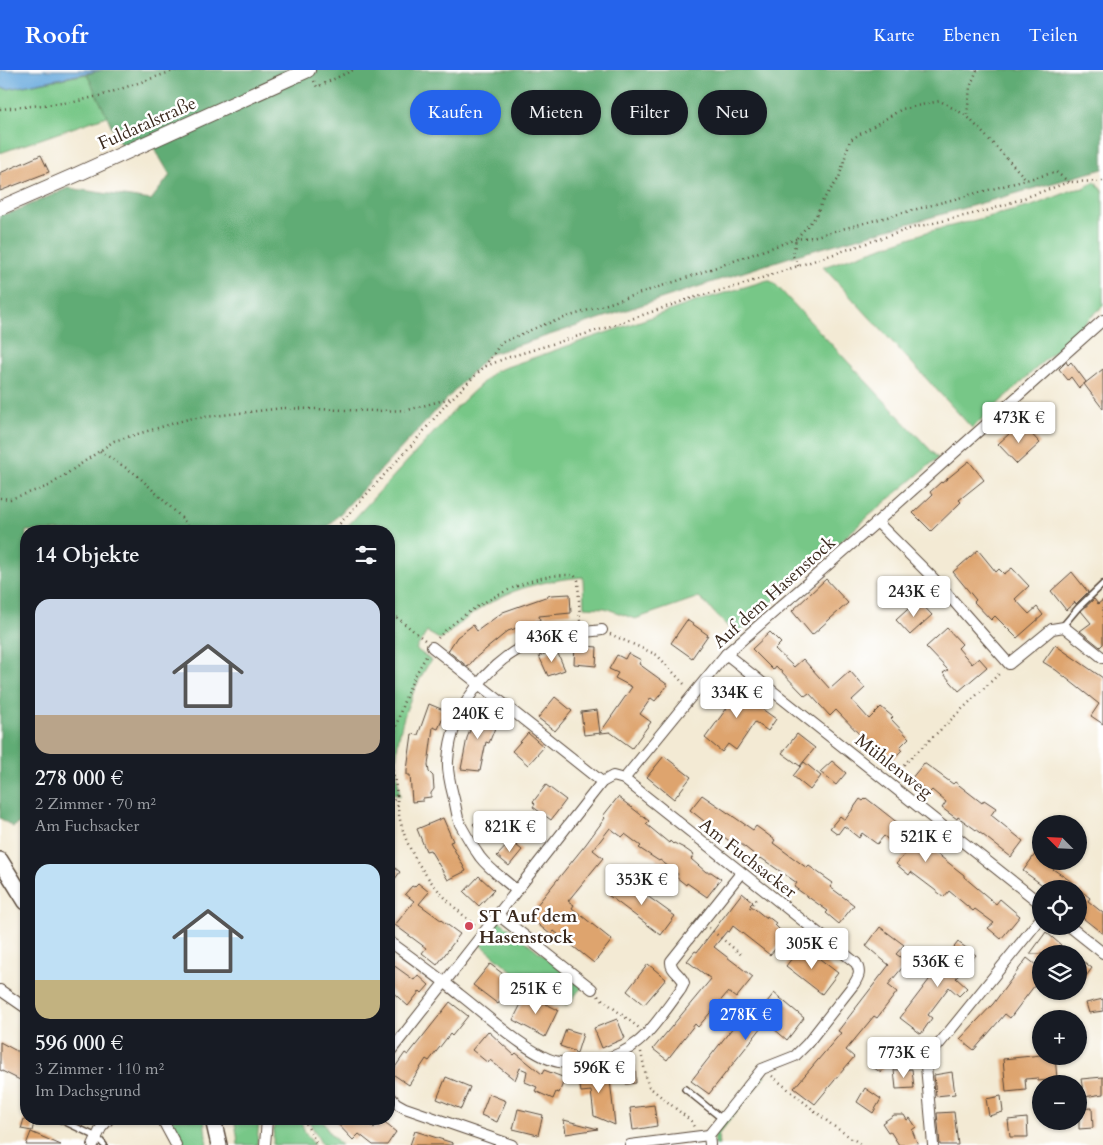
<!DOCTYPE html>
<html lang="de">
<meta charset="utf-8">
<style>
:root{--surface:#171b24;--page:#20242c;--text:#f1f3f6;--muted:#9ea1a6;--accent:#2563eb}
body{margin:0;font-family:Cardo,serif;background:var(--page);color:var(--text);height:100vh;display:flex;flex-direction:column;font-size:19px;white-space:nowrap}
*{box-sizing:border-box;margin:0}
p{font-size:16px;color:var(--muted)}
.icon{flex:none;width:28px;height:28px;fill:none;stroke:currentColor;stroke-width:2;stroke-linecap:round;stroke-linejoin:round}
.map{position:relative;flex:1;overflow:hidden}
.panel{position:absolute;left:20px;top:455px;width:375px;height:600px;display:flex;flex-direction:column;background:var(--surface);border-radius:20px;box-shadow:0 1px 4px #0004}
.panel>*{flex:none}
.hud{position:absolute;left:410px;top:20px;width:475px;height:45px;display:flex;gap:10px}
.needle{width:32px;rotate:294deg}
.tools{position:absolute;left:1032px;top:745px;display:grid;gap:10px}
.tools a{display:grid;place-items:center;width:55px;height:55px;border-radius:50%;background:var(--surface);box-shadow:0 1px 4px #0004;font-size:25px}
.price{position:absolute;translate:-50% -42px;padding:0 11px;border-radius:5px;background:#fff;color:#222;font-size:16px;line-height:32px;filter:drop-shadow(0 1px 2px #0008)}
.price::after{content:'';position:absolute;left:50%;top:30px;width:15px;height:11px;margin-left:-8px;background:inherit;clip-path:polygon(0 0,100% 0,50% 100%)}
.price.on{background:var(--accent);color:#fff}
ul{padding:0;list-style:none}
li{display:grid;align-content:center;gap:10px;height:265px;padding:0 15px}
li span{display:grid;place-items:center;height:155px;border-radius:15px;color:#555}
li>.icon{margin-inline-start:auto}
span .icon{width:90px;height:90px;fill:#fffc;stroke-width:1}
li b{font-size:21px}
h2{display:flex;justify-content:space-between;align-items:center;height:60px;padding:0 15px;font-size:21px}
.pill{padding:0 18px;border-radius:22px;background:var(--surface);box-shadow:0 1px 4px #0004;font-size:18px;line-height:45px}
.pill.on{background:var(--accent);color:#fff}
header{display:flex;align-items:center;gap:30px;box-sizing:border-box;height:70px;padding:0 25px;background:var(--accent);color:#fff}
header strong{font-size:24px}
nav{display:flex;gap:28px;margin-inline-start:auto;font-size:18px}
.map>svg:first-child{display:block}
.green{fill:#77c787;stroke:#597852}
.forest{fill:#61ac74;stroke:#4e6b49}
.water{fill:#69aadd;stroke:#526a7e}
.building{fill:#dea46e}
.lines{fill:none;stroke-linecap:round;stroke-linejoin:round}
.lane-casing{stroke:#574739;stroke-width:8}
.street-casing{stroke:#574739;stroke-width:12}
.secondary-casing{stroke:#574739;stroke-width:16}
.primary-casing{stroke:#574739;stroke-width:18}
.path{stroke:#574739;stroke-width:2.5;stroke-dasharray:1 4;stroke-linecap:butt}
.lane{stroke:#fff;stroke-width:5}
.street{stroke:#fff;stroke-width:10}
.secondary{stroke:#fff;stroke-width:14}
.primary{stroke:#fff;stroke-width:15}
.poi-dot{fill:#d1495b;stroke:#fff;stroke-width:2}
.labels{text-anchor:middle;stroke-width:5;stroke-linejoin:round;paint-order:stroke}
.street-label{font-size:18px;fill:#3b2a1e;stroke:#fff}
.poi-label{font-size:18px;font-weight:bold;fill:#3b2a1e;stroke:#fff;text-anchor:start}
</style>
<header>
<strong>Roofr</strong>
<nav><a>Karte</a><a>Ebenen</a><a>Teilen</a></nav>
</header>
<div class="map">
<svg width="1103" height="1075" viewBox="0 0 1103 1075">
<rect width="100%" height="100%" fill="#fff"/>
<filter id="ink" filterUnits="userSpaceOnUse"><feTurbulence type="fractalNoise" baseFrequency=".02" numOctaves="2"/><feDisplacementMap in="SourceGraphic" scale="10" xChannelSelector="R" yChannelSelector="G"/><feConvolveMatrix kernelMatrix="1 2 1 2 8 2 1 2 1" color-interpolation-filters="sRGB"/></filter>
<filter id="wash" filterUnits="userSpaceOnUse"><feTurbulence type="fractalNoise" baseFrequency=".0096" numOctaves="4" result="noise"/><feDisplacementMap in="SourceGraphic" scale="20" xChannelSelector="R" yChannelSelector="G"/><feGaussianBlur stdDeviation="1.12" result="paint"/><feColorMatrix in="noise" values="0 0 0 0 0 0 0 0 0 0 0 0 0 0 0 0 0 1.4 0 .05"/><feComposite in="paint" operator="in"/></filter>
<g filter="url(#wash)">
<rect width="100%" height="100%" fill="#f3ead4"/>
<g class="green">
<path d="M87 4 107 46 0 83V18L8 19Z"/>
<path d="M1095 111 1103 122V236L972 358 823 197 927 162 1032 136 1073 120 1084 118Z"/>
<path d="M768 210 774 213 938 388 870 445 736 565 699 527 635 549 605 538 584 537 583 507C520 513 488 527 441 570L427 562 416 579 431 590C411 621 397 657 396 695 396 705 399 716 400 726L393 723 389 731V461H343L461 333 495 301 698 231Z"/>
<path d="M497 849 583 916 567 935 530 916 479 873Z"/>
<path d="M762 1005 765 1006 718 1065 719 1075H715L714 1067 717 1061Z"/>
<path d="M170 1049H204L207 1075H181L180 1065Z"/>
<path d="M234 1049H259L257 1075H238L237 1064Z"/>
<path d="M274 1049H300L305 1062 314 1075H273Z"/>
<path d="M310 1049H322L329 1062 341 1075H322L309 1051Z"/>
</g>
<path class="forest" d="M102 0H1103V99L793 186 488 285 324 461H26V749L13 757 0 748V145L13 142 68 118 151 130 170 105 153 76 120 74 87 4Z"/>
<path class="water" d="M0 0H102L8 19 0 18Z"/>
<g id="blocks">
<g class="building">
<path d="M41 85 49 102 0 121V103Z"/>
<path d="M1066 292 1068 295 1071 292 1086 312 1079 318 1071 307 1068 310 1059 299Z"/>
<path d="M1103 299V339L1084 314Z"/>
<path d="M1021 353 1040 373 1017 394 998 374Z"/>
<path d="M969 391 984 410 959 430 961 432 931 461 913 443 932 425 930 422 941 412 942 413Z"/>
<path d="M978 480 996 502 999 499 1004 504 1012 498 1029 516 1015 529 1029 544 1037 537 1043 545 1017 568 995 546 991 550 974 532 976 530 953 502Z"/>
<path d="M1072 502 1088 522 1076 534 1075 532 1066 540 1051 521Z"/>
<path d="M826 509 848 533 812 565 792 541Z"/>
<path d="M570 524 571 543 539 546 540 550 508 561 474 589 468 597 448 581 457 567 473 555 477 561 503 542 551 525Z"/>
<path d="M1094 529 1098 534 1103 530V574L1100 577 1080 561 1091 553 1081 541Z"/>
<path d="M918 530 932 545 910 565 896 550Z"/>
<path d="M687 550 708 565 692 588 671 573Z"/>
<path d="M947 558 962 574 958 578 972 594 979 588 987 597 959 621 943 603 948 600 926 577Z"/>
<path d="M770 562 781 573 775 579 794 597 803 589 830 619 850 601 865 618 852 630 869 649 881 637 893 647 891 649 909 668 900 677 902 680 890 692 863 666 862 667 836 640 830 646 809 623 805 626 776 596 773 600 752 579Z"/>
<path d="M575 575 597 577 596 596 574 594Z"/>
<path d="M1055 575 1103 608V654L1091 646 1099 634 1056 600 1043 592Z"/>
<path d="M556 579 565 600 548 606 539 586Z"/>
<path d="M628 583 641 590 639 594 668 615 655 631 651 628 640 644 651 652 632 678 610 662 584 665 581 642 597 640 600 663 632 617 615 608 618 603 609 599 617 585 625 589Z"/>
<path d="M732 613 752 628 751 631 776 649 768 661 755 652 736 680 728 674 722 682 705 668 727 638 719 632Z"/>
<path d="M555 627 572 641 555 661 538 648Z"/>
<path d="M429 634 446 641 438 659 433 657 428 695 429 702 433 706 434 719 431 723V727L423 728V731L412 732 410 705H407V700L412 664 418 665Z"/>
<path d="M478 640 499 648 489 673 486 672 480 701 461 699 467 668Z"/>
<path d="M528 663 544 677 528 695 512 681Z"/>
<path d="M797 664 815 678 800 696 782 683Z"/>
<path d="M664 686 691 707 674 729 647 707Z"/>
<path d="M832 691 846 703 836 715 820 702Z"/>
<path d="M804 692 821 706 810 720 793 706Z"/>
<path d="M924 693 953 714 955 712 982 733 984 730 996 738 991 745 1023 771 1011 787 983 765 958 747 957 749 942 738 946 732 932 720 929 723 911 709Z"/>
<path d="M546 715 566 730 551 750 533 737 535 734 533 732Z"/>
<path d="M702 725 753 760 756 756 775 770 773 773 807 798 809 796 833 813 830 817 854 835 839 854 826 843 828 841 794 817 797 813 761 788 760 789 736 770 733 774 690 740Z"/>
<path d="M618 727 649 751 646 754 669 773 670 771 673 774 674 773 684 778 694 785 691 789 706 802H711L721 809 707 827 687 813 686 815 676 807 678 804 660 790 659 791 639 778 641 776 625 764 622 767 610 758 593 780 603 788 568 831 574 835 572 838 612 870 594 893 554 861 551 865 528 846 586 774 605 748 603 746Z"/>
<path d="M866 728 964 805V807L996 834 1000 829 1020 846 1001 869 988 858 994 853 975 839 973 841 949 821 944 827 911 802 909 805 896 794 905 784 884 766 877 774 862 763 859 768 844 756 838 764 830 758 840 746 845 750 860 729 863 731Z"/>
<path d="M489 743 500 758 484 769 473 754Z"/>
<path d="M443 748 453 771 450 772 466 801 448 810 430 780 426 781 417 759Z"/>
<path d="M511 771 522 780 509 796 497 786Z"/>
<path d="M1041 776V791L1072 812 1079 819H1048L1023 801Z"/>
<path d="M389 793 400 802 389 817Z"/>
<path d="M479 806 494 820 479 836 464 822Z"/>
<path d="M621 807 675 846 661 865 608 825Z"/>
<path d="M418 813 429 822 419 834 460 864 437 895 422 883 426 878 395 855 414 831 405 824 412 816 414 817Z"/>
<path d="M1079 819 1090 828 1088 831 1103 843V864L1079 845Z"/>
<path d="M742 823 753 832 750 835 766 848 767 846 776 853 775 855 786 866 770 885 733 856 729 862 727 861 714 877 753 907 736 928 728 922 698 957 695 954 667 990 653 979 711 909 687 891 695 881 697 882Z"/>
<path d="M880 857 904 875 896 884 907 892 888 915 897 922 877 948 874 946 846 980 854 987 815 1034 794 1018 841 963 838 961 889 895 866 876Z"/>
<path d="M1046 862 1061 875 1054 884H1030Z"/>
<path d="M958 872 976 885 956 908 967 918 959 926 949 917 928 945 932 948 921 964 900 948Z"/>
<path d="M802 875 838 903 822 924 786 896Z"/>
<path d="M1027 888 1041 899V907L1010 948 1005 944 974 980 960 969 993 934Z"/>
<path d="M1079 888 1092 898 1079 916Z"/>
<path d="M389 892 414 910 418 905 429 915 422 923 420 921 408 936 389 919Z"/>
<path d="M490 894 515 913 498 934 473 915Z"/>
<path d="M648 894 666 909 644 935 627 921Z"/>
<path d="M774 923 804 948 787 970 766 952 709 1024 691 1011 737 952 746 959Z"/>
<path d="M526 924 558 940 545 967 513 950Z"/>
<path d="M1103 929V941L1089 943 1086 933Z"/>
<path d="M450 932 468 946 452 966 450 964 429 991 426 989 409 1015 391 1003 405 983 408 985Z"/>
<path d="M617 949 625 968 602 978 594 958Z"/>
<path d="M566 959 583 964 576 986 574 981 560 976Z"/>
<path d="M488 961 514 985 516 983 542 1004 544 1000 565 1008 559 1023 556 1022 553 1029 535 1021 537 1017 525 1012 527 1001 520 998 515 1010 490 990 488 993 472 980Z"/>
<path d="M0 972 26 986V1013L0 1000Z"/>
<path d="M1041 985 1055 986 1057 1009 1038 1011V1008L1025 1009 1026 1020 1006 1022 1003 989Z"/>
<path d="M880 987 887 993 881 1003 873 997Z"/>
<path d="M635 995 636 1013 626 1014 624 997Z"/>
<path d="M912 999 914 1018 896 1019 894 1000Z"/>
<path d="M609 1001 615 1055 594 1046 591 1021 581 1022 578 1005Z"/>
<path d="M952 1002 955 1024 936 1026 934 1005Z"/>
<path d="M446 1007 470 1017 461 1039 437 1029Z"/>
<path d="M1103 1007V1024L1084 1027 1081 1009Z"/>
<path d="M865 1018 881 1029 873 1043 857 1032Z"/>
<path d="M489 1024 506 1031 497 1052 481 1045Z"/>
<path d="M1001 1026 1003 1042 989 1046 986 1029Z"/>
<path d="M654 1035 657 1056 633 1060 630 1038Z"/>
<path d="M1092 1038 1093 1058 1079 1059V1039Z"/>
<path d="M518 1039 543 1045 538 1065 513 1059Z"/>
<path d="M954 1042 958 1075H940L937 1043Z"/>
<path d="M894 1045H904L907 1050 910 1048 916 1057 912 1060 918 1075H899L890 1061 888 1062 882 1053Z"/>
<path d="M1027 1048 1028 1067H1010L1008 1050Z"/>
<path d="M24 1049H35L32 1061 21 1059Z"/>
<path d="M333 1049H365L374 1059 381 1050 396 1062 387 1075H373L359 1064 353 1070Z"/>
<path d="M564 1050 598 1059 566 1064Z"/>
<path d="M415 1061 453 1073V1075H410Z"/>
<path d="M31 1062 61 1075H26Z"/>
</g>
</g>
</g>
<g filter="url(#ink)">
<use href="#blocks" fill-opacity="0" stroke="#574739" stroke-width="1"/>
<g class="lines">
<defs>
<g id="lane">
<path d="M1062 557 1078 538 1103 514"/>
<path d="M685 1019 721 1048"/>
<path d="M59 1049 97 1067 104 1075"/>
</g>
<g id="street">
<path d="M877 452 934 509 1009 594 1052 559 1064 557 1103 588"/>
<path d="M432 577 602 712"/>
<path d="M726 584 1041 834"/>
<path d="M624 709 856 893C861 902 859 906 854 914L807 974 795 986 762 999 709 1065"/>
<path d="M516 820C505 810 489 799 480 787 473 777 466 765 460 754 457 747 456 737 454 729 451 717 447 703 448 691 451 639 489 588 538 570 558 563 581 563 602 560"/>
<path d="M497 844 592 919"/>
<path d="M1069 856 1103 883"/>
<path d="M389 871C412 888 436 905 459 924 483 942 532 988 559 992 586 997 617 989 638 972 651 962 671 933 681 919L684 913C681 904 670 901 671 891L741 803"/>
<path d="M0 920 26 938"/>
<path d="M389 983 602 712 613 706 624 709 726 584 877 452 1103 250"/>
<path d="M389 1025 396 1033 405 1038 512 1075"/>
<path d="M162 1049 176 1075"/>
<path d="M709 1065 710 1075"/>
<path d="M93 1075 101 1058 109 1049"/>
<path d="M265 1075 267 1049"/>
<path d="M630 1075 709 1065"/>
<path d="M933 1075 926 996 931 984 1041 848"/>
</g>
<path id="secondary" d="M0 138 78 104 308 0"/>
<g id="primary">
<path d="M0 790 26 832"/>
<path d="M213 1049 219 1075"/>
</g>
</defs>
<use href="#lane" class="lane-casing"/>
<use href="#street" class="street-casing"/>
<use href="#secondary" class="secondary-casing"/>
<use href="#primary" class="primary-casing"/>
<g class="path">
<path d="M977 0 970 17 967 46 1027 110"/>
<path d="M314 11 317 17 353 0"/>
<path d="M0 39 74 32 103 25 176 0"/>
<path d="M798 196 793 186 796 169 816 146 823 130 839 108 850 70 902 39 940 31 967 46"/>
<path d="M485 296 501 273 540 256 677 211 796 169 812 167 1056 102 1069 112"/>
<path d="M100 381 137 405 183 449 191 461"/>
<path d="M0 428 10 429 49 416 114 371 188 349 283 338 376 341 408 340 451 328"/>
<path d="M333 461 417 369 448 332 484 297 506 288 602 259 692 228 738 216 912 158 990 140 1069 112 1103 111"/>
<path d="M389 541 426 571"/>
<path d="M610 564 657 585 686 616"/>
<path d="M438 568C461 542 512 514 546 507 555 505 565 505 574 505L578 510 580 551"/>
<path d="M893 705 1001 602"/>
<path d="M397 725C398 779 435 823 475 855"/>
<path d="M389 739C391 735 395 730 396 725 398 717 391 701 392 691 393 653 407 617 427 585"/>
<path d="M750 838 757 828"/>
<path d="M709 858 743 886"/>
<path d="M598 926 639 958"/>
<path d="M641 982 648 1016 691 1051 694 1057"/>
<path d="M772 1006 832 1055 862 1075"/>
<path d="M304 1049 317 1075"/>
</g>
<use href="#lane" class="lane"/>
<use href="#street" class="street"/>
<use href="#secondary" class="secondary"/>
<use href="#primary" class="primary"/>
</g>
</g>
<circle class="poi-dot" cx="469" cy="856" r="5"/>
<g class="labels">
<g class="street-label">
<text transform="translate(147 53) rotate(-24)" y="6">Fuldatalstraße</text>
<text transform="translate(774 522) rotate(-42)" y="6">Auf dem Hasenstock</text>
<text transform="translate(894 696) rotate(38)" y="6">Mühlenweg</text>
<text transform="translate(748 788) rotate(38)" y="6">Am Fuchsacker</text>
</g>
<g class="poi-label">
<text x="479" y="852">ST Auf dem<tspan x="479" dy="21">Hasenstock</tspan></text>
</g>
</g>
</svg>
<div class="tools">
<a><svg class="needle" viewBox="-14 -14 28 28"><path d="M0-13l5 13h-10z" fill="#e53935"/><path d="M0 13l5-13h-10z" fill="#9ea1a6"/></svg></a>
<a><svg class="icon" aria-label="locate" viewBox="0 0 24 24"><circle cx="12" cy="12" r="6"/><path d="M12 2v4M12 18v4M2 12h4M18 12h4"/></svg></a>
<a><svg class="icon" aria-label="layers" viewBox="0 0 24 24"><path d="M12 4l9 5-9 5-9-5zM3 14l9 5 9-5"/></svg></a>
<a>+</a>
<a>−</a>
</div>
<b class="price" style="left:1019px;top:374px">473K €</b>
<b class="price" style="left:914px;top:548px">243K €</b>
<b class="price" style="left:552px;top:593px">436K €</b>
<b class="price" style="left:737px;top:649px">334K €</b>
<b class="price" style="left:478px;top:670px">240K €</b>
<b class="price" style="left:510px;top:783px">821K €</b>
<b class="price" style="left:926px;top:793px">521K €</b>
<b class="price" style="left:642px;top:836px">353K €</b>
<b class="price" style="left:812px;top:900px">305K €</b>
<b class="price" style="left:938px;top:918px">536K €</b>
<b class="price" style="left:536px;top:945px">251K €</b>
<b class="price on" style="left:746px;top:971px">278K €</b>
<b class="price" style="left:904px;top:1009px">773K €</b>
<b class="price" style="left:599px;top:1024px">596K €</b>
<div class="hud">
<a class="pill on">Kaufen</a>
<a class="pill">Mieten</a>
<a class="pill">Filter</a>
<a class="pill">Neu</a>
</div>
<section class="panel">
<h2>14 Objekte<svg class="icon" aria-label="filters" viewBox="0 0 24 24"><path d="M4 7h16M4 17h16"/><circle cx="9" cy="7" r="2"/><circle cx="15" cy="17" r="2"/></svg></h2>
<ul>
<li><span style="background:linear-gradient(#c9d6e8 75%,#b9a48a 0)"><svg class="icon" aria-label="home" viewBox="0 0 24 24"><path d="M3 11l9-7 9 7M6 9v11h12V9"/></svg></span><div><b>278 000 €</b><p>2 Zimmer · 70 m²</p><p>Am Fuchsacker</p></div></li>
<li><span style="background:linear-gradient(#bfe0f5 75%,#c2b280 0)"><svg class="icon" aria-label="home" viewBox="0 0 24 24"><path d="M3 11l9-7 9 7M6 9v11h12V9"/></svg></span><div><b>596 000 €</b><p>3 Zimmer · 110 m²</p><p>Im Dachsgrund</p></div></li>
</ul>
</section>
</div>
